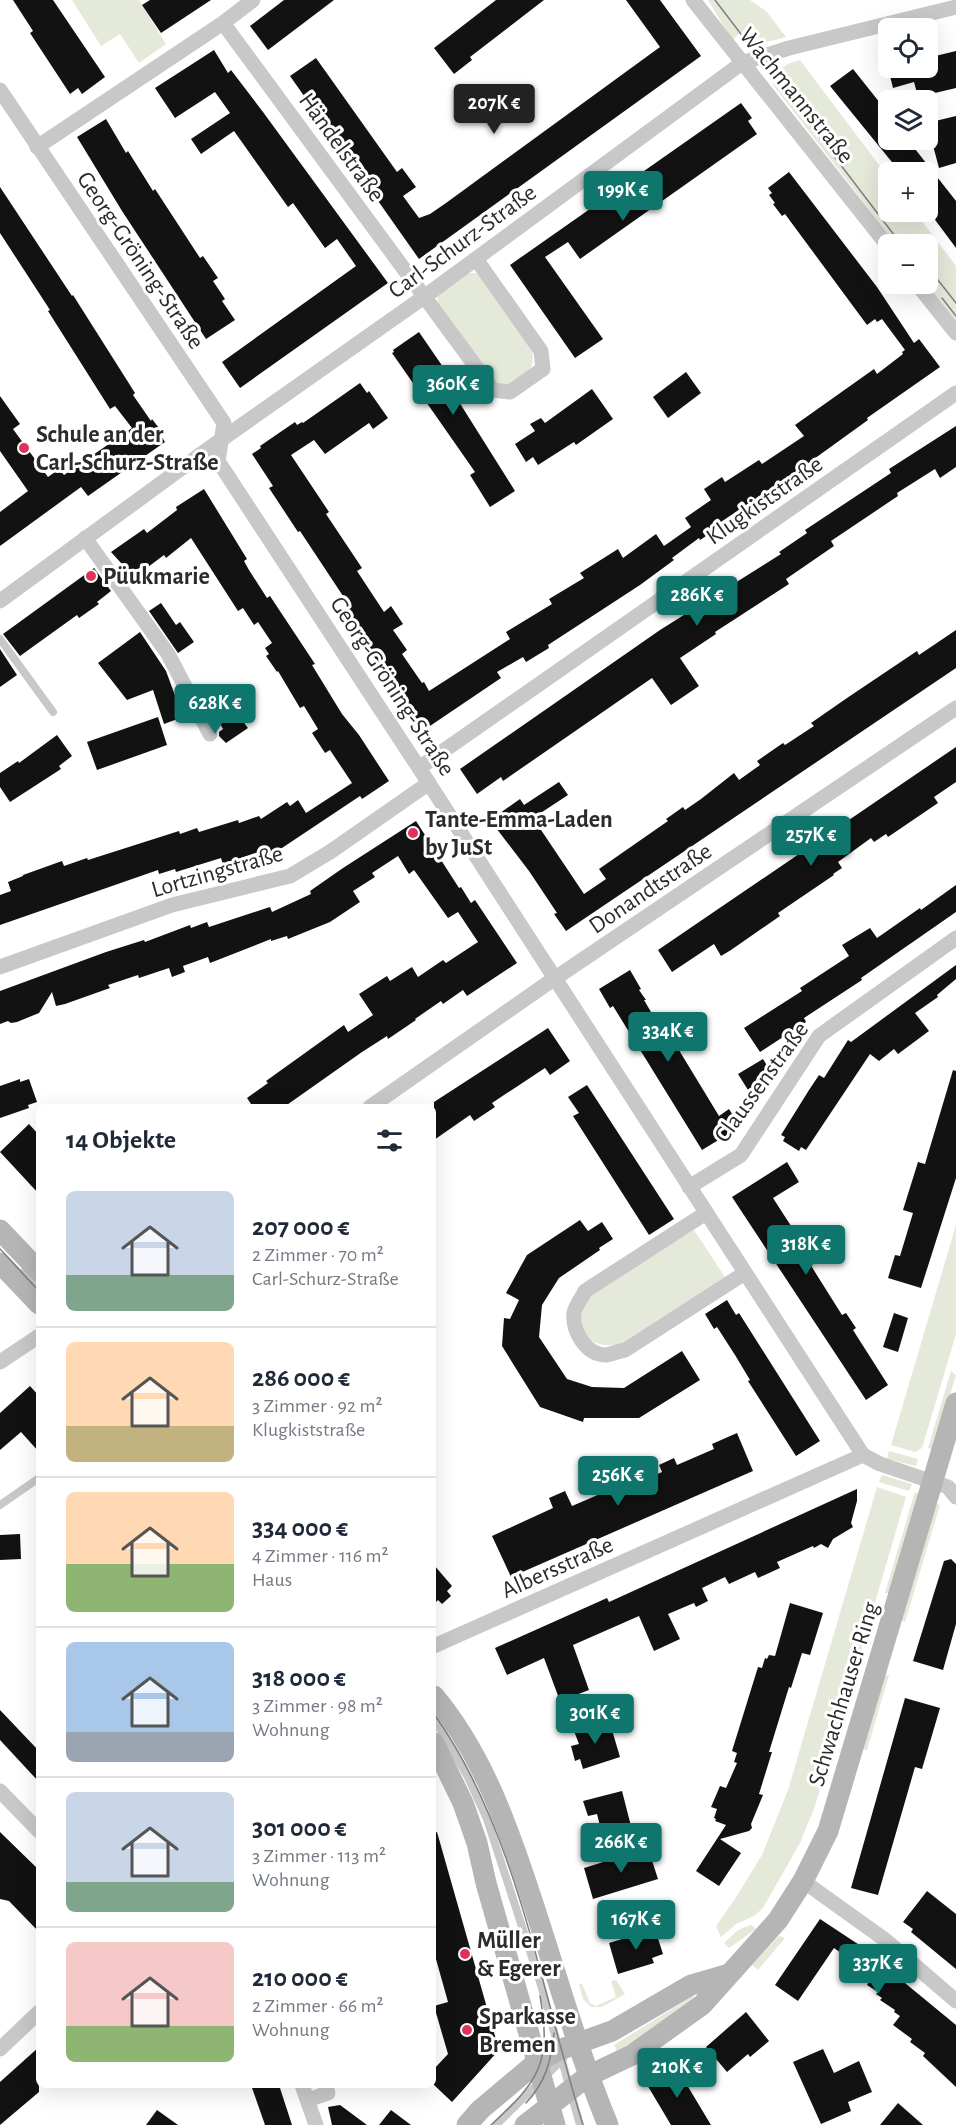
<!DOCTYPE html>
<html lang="de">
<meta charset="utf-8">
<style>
:root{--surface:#fff;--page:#f6f6f7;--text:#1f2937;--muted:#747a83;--line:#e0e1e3;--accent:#0f766e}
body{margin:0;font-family:"Alegreya Sans",sans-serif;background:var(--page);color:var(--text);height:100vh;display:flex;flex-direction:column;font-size:22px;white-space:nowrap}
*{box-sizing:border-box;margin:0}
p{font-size:20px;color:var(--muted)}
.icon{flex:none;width:33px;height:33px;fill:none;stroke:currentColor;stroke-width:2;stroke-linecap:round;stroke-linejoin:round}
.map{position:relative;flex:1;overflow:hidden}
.panel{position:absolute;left:36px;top:1104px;width:400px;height:984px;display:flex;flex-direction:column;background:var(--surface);border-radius:9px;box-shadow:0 6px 24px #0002}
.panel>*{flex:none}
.fabs{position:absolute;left:878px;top:18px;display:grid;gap:12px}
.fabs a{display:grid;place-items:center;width:60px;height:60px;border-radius:9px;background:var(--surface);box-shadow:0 6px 24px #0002;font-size:30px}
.price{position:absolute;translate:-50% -51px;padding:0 14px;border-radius:6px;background:var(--accent);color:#fff;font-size:20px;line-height:39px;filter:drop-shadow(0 2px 3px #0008)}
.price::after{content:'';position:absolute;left:50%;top:36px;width:18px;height:14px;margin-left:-9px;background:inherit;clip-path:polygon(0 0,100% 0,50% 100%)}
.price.current{background:#222;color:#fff}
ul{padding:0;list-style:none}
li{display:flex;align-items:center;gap:18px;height:150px;padding:0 30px}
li+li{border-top:2px solid var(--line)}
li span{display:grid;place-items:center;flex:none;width:168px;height:120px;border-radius:9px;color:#555}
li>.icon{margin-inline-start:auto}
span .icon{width:72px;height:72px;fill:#fffc;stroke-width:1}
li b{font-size:26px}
h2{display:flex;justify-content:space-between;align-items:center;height:72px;padding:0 30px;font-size:26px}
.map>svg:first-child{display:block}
.green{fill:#e4e9d9}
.building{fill:#121212}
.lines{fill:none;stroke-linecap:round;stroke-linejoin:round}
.service{stroke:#c8c8c8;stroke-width:8}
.minor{stroke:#c8c8c8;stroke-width:15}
.secondary{stroke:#b5b5b5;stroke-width:21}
.tram{stroke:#808080;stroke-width:1.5}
.poi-dot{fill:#dd335a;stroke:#fff;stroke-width:2}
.labels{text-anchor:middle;stroke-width:6;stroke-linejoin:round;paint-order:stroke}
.street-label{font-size:24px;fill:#2b2b2b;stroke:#fff}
.poi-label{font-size:24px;font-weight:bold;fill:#2b2b2b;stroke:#fff;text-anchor:start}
</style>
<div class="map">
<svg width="956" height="2125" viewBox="0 0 956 2125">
<rect width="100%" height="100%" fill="#fff"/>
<g class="green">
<path d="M72 0H139L166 44 139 63 120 34 101 46Z"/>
<path d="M708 0H750L766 11 786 37 763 43 750 25 732 40Z"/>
<path d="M800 60 888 177V212H915L956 266V322L926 284 927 244H896L773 85C774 69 786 64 800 60Z"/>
<path d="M468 273H476L480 276 532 348C537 376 518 391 492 381L438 306 437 294Z"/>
<path d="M956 1225V1334L922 1448 915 1452 891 1445Z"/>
<path d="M694 1230 725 1277 620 1344C603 1348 585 1343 582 1324 581 1319 579 1314 581 1310 585 1302 591 1296 596 1290Z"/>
<path d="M951 1371 956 1375 933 1450 928 1448Z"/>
<path d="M889 1451 918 1459 916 1466 887 1459Z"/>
<path d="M882 1475 912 1484 909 1491 879 1482Z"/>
<path d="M877 1487 906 1497 815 1806 800 1843 763 1908 754 1916 736 1924 721 1937 716 1926 735 1899 762 1855 788 1790Z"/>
<path d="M915 1492 920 1494 890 1593H885Z"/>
<path d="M937 1504 940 1505 905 1622 900 1620 933 1509Z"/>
<path d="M889 1675 867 1750 862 1749 882 1676Z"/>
<path d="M751 1925 756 1929 729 1948 724 1943 738 1930Z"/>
<path d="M779 1936 785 1938 758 1970 752 1965Z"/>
<path d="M616 1980 625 1994 602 2007H591L583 1999 579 1984H582L590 2003 596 2006 616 1997 611 1981Z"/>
<path d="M693 1996 695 2000 642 2037 617 2051 614 2045Z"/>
</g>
<g class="building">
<path d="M13 0H53L105 77 82 94 78 88 70 94 30 33 33 31Z"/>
<path d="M150 0H211L161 33 142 5Z"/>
<path d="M284 0H334L268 50 250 26Z"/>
<path d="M496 0H544L470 57 472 60 454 74 434 48Z"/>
<path d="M626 0H660L701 56 419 259 290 76 316 58 397 172 402 168 416 187 403 196 419 218 430 214 446 203 660 47Z"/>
<path d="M214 50 228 73 231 70 263 112 388 283 240 388 222 362 356 266 337 239 325 248 293 203 288 207 234 131 201 154 191 139 230 113 215 92 175 118 155 88Z"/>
<path d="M956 51V88L918 97 914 82 893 88 888 68H927V58Z"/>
<path d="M853 69 888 113V140H908L956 201V248L927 209V172H900L830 86Z"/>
<path d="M741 103 752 118 748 121 757 134 580 259 568 242 545 257 603 339 575 358 510 265Z"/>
<path d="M956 116V163L939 168 927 123Z"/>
<path d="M106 119 126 153 128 151 153 191 155 189 200 258 203 256 218 278 213 281 225 299 222 301 235 320 206 339 122 211 77 137Z"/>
<path d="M789 172 877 287 914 343 919 339 940 367 867 418 868 420 807 464 715 526 717 529 700 540 699 538 672 558 674 560 640 585 548 645 549 648 526 662 523 657 497 672 501 678 424 730 356 630 359 628 340 598 343 596 300 531 298 532 269 488 273 486 252 454 261 448 260 446 295 422 297 425 302 422 303 423 360 383 367 393 369 391 388 418 373 429 369 423 325 454 314 440 291 455 329 512 326 514 362 568 357 571 384 612 391 606 403 624 393 630 407 650 402 654 422 683 424 682 429 691 510 639 506 632 552 604 549 599 584 578 580 573 618 549 623 558 656 534 664 546 691 527 685 518 711 500 704 489 722 477 725 482 759 460 762 464 804 436 795 425 874 369 877 374 903 354 902 352 905 350 882 319 877 322 875 319 867 325 785 214 782 216 773 204 775 203 769 195 772 193 768 188Z"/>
<path d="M0 187 72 296 73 295 135 393 133 395 151 421 152 419 162 432 160 434 165 442 88 496 81 487 0 546V512L28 491 0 451V396L20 424 13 429 48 477 59 469 64 475 132 428 115 406 110 409 48 311 50 310 0 233Z"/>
<path d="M419 332 454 383 449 386 515 491 490 507 470 475 475 472 392 353 394 352 393 350Z"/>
<path d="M686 372 701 393 668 418 653 397Z"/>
<path d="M592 389 613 419 576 445 574 442 538 465 533 457 526 462 515 444 535 431 530 424 541 418 545 423Z"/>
<path d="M956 426V467L940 478 935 469 897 493 898 496 831 541 834 546 786 579 789 584 715 632 716 634 680 658 699 686 671 705 652 678 503 781 501 777 477 794 460 769 660 630 781 554 779 552 807 533 805 530 891 473 889 469Z"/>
<path d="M204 489 247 559 244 561 249 570 267 598 270 596 315 664 312 665 342 714 359 735 389 781 362 799 360 796 282 848 268 853 267 849 223 864 221 858 176 872 175 869 159 874 158 870 0 925V895L11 891 8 882 23 876V875L62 861 64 866 87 858 88 860 179 831 180 834 197 828 199 832 238 820 239 823 259 816 261 819 287 802 290 806 298 800 306 813 352 783 330 750 325 753 312 733 318 729 304 706 300 708 278 671 277 672 266 656 269 654 265 648 272 643 258 622 254 625 243 608 238 611 191 538 166 558 164 555 148 567 145 564 131 574 111 552 144 529 147 533 177 510 176 507Z"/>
<path d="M94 568 111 591 97 602 99 604 79 618 77 615 20 656 3 634Z"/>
<path d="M161 603 176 625 180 622 194 642 178 653 149 611Z"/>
<path d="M956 630V668L566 931 554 914 557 913 529 871 490 820 520 799 524 805 559 782 568 795 533 818 584 894 606 879 599 869 668 821 666 819 683 807 685 810 701 799 734 773 739 780 760 765 757 761 783 743 785 745 814 726 811 723 847 698 917 651 919 655Z"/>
<path d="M140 632 166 671 183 717 164 724 153 690 127 700 98 663Z"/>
<path d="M0 649 17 675 0 687Z"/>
<path d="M216 684 235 720 239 716 248 728 226 743 219 736V732L223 729 204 693Z"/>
<path d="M158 717 167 745 97 770 87 742Z"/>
<path d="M57 735 72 756 59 766 61 769 10 802 0 787V773L18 761 19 763Z"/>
<path d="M956 747V782L934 797 938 803 888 837 886 834 874 842 871 838 838 862 842 868 833 874 834 875 778 913 780 916 731 950 721 956 714 944 672 972 658 950Z"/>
<path d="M416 821 459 888 461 887 471 903 475 900 517 963 467 996 463 990 443 1004 441 1001 415 1019 416 1020 388 1039 387 1036 362 1052 284 1107H253L247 1098 268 1083 266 1081 344 1025 348 1032 373 1015 359 994 387 976 390 981 412 967 418 977 443 960 446 963 478 942 458 912 448 918 414 870 409 874 398 856 372 873 375 877 353 891 360 902 330 922 288 939 287 936 271 941V939L210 963 208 957 183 966 185 972 172 977 169 968 139 978 138 975 108 985 110 988 65 1004 56 1006 52 992 39 1013 17 1022 11 1023 8 1021 0 1024V991L106 952 144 940 145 942 190 925 191 928 207 922 209 927 270 907 272 912 311 894 310 891 343 868Z"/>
<path d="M956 885V912L861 978 862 980 804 1018 806 1022 760 1052 744 1028 802 991 800 988 849 956 842 945 870 928 877 938 920 908 921 910Z"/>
<path d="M956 965V979L937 995 938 997 915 1013 929 1031 898 1054 894 1049 879 1061 870 1054 806 1150 801 1147 799 1151 783 1141 785 1137 781 1135 809 1090 819 1075 824 1078 848 1040 851 1042Z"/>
<path d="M630 970 641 989 639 990 646 1000H644L658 1024 668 1039 671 1037 719 1116 729 1109 740 1127 702 1150 613 1006 610 1008 599 989Z"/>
<path d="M548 1028 570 1061 550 1075 545 1068 492 1103 495 1107 474 1121 470 1115 434 1140V1102Z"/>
<path d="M763 1059 771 1072 748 1090 738 1074Z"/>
<path d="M953 1070 956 1071V1178L921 1288 888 1278 895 1255 900 1256 913 1213 903 1210 918 1162 925 1164Z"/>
<path d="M20 1079V1082L29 1079 37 1102 28 1105 29 1108 0 1118V1086Z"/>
<path d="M587 1085 674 1219 649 1235 573 1116 579 1113 568 1097Z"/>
<path d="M29 1124 39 1135V1194L0 1152Z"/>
<path d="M787 1162 799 1182 773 1198 802 1243 798 1245 842 1315 846 1313 856 1328 853 1330 888 1385 866 1400 732 1197Z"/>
<path d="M580 1220 588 1231 602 1222 613 1239 599 1248 600 1250 559 1278 542 1305 539 1337 567 1379 592 1387 624 1388 682 1351 700 1380 639 1418H584L583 1422 540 1407 502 1346 504 1318 510 1319 519 1300 506 1293 527 1255Z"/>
<path d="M727 1300 736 1315 739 1313 820 1441 796 1456 748 1381 750 1380 735 1355 717 1327 714 1329 705 1314Z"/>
<path d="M894 1313 908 1318 898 1352 883 1347Z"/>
<path d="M30 1386 39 1396V1452L21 1432 0 1450V1413Z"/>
<path d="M737 1433 753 1471 511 1577 492 1536 553 1508 549 1498 565 1491 572 1506 614 1488 616 1492 662 1472 659 1465 674 1458 677 1465 714 1449 712 1444Z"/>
<path d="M857 1489V1501L851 1523 853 1527 833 1539 828 1548 821 1544 814 1548 813 1546 777 1562 780 1568 758 1578 755 1572 729 1584 725 1577 702 1588 708 1601 696 1607 694 1603 668 1614 680 1639 654 1651 639 1616 573 1645 589 1690 560 1701 544 1658 507 1675 495 1648 607 1598 609 1602Z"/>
<path d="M20 1534 21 1559 0 1560V1535Z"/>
<path d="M951 1559 956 1564V1624L943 1670 913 1661 944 1561Z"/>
<path d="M434 1565 452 1586 447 1591 451 1596 442 1604 438 1600 434 1604Z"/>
<path d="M790 1603 823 1613 810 1655 802 1653 791 1688 789 1687 769 1752H772L759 1794 763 1795 751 1824 752 1828 749 1831 720 1839 741 1853 719 1886 696 1871 726 1825 715 1821 716 1819 714 1818 717 1809 711 1807 720 1786 726 1788 737 1763 734 1762 737 1753 732 1751 758 1667 762 1668 765 1658 767 1659 769 1655 775 1656Z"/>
<path d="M905 1698 940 1708 922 1769 915 1767 878 1895 851 1888Z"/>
<path d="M0 1710 39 1751V1782L0 1740Z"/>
<path d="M609 1720 620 1757 583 1769 580 1759 575 1761 571 1746 579 1744 574 1731Z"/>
<path d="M622 1791 631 1826 602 1834 597 1814 588 1816 583 1801Z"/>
<path d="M0 1832 39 1870V1932L9 1901 0 1899Z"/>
<path d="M437 1832 499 2050 452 2102 434 2085V2069L448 2054 434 2006 448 2002 434 1952V1833Z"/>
<path d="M648 1848 658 1879 593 1899 584 1868Z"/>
<path d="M927 1891 956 1914V1969L911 1932 913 1929 903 1922Z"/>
<path d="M820 1919 879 1958 877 1960 956 2025V2087L923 2056 925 2053 910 2042 912 2039 893 2025 900 2016 894 2012 895 2010 880 2000 882 1998 876 1994 878 1992 867 1985 872 1977 868 1972 834 1948 798 2001 775 1985Z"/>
<path d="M654 1926 663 1954 652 1958 654 1963 618 1974 609 1943 642 1933 641 1930Z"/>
<path d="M746 2012 769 2041 750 2057 748 2054 727 2072 706 2047Z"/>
<path d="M39 2047V2092L0 2125V2082Z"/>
<path d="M823 2049 834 2073 859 2061 872 2092 848 2102 851 2111 821 2124 793 2062Z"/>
<path d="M675 2065 711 2125H671L646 2083Z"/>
<path d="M251 2085H279L292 2125H265Z"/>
<path d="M898 2103 923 2125H880Z"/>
<path d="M340 2105 367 2125H332L328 2107Z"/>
<path d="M157 2110 178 2125H146Z"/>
<path d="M391 2110 411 2125H379Z"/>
</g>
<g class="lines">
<g class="service">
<path d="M0 639 53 712"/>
<path d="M25 1271 39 1286"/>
<path d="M0 1505 39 1478"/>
<path d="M434 1719 468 1777 487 1819 541 1985 580 2125"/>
<path d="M496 2125 563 2059"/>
</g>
<g class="minor">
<path d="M693 0 888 246"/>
<path d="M223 23 493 390 510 392 543 369 541 351 476 259"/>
<path d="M0 90 224 423 218 461 419 768 863 1455 880 1464 948 1487 956 1497"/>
<path d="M37 147 223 23 253 0"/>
<path d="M917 284 956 333"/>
<path d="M85 538 168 654 210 734"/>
<path d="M0 601 201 454 424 297 742 63 789 48 956 7"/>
<path d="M419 768 956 393"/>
<path d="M0 967 172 905 290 876 330 852 429 783"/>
<path d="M370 1107 548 983 956 708"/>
<path d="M689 1187 741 1155 819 1036 956 938"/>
<path d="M706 1213 585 1291C582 1298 575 1306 574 1313 572 1331 586 1355 606 1355 612 1354 619 1351 625 1350L745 1273"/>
<path d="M0 1362 39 1336"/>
<path d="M434 1646 863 1455"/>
<path d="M0 1791 39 1831"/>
<path d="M803 1881 884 1939 956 2001"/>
<path d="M0 2049 39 2012"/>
<path d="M302 2085 316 2125"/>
<path d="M308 2100 328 2093 325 2085"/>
</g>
<g class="secondary">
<path d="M0 1230 39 1271"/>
<path d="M0 1263 39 1304"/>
<path d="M434 1696C481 1752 506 1822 529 1891 555 1969 577 2049 608 2125"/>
<path d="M434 1743 463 1803 477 1843 486 1883 555 2125"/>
<path d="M467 2125 480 2110 537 2062 559 2050 612 2031 691 1985 729 1974"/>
<path d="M525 2125 588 2076 632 2055 702 2005 778 1920 803 1881 828 1831 956 1403"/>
</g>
<g class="tram">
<path d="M715 0 901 244"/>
<path d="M927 266 956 303"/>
<path d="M942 298 956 316"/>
<path d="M0 1249 39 1291"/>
<path d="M434 1714C517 1830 541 1991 583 2125"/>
<path d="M526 2103C546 2082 551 2061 554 2033"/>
<path d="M491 2125C539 2081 552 2063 540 1996"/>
</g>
</g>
<g class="poi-dot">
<circle cx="24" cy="448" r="6"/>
<circle cx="91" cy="576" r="6"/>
<circle cx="413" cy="833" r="6"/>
<circle cx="465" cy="1954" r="6"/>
<circle cx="467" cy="2030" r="6"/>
</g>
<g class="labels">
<g class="street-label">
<text transform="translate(797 95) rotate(51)" y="8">Wachmannstraße</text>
<text transform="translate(342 147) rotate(54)" y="8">Händelstraße</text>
<text transform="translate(462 241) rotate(-36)" y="8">Carl-Schurz-Straße</text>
<text transform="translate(141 260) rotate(56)" y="8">Georg-Gröning-Straße</text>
<text transform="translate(764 500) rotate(-35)" y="8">Klugkiststraße</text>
<text transform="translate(393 686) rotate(57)" y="8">Georg-Gröning-Straße</text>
<text transform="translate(217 871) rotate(-16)" y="8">Lortzingstraße</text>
<text transform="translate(650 888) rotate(-34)" y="8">Donandtstraße</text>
<text transform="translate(761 1082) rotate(-54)" y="8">Claussenstraße</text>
<text transform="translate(557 1567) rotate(-24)" y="8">Albersstraße</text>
<text transform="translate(843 1694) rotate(-73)" y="8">Schwachhauser Ring</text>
</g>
<g class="poi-label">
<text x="36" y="442">Schule an der<tspan x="36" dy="28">Carl-Schurz-Straße</tspan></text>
<text x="103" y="584">Püukmarie</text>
<text x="425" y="827">Tante-Emma-Laden<tspan x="425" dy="28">by JuSt</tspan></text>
<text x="477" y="1948">Müller<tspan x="477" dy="28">&amp; Egerer</tspan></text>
<text x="479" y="2024">Sparkasse<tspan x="479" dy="28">Bremen</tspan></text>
</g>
</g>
</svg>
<div class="fabs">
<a><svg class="icon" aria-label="locate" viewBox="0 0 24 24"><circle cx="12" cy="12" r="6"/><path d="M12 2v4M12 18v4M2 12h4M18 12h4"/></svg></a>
<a><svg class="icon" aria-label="layers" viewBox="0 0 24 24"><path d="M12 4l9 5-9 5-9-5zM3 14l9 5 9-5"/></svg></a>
<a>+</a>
<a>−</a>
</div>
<b class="price current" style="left:494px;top:135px">207K €</b>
<b class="price" style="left:623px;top:222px">199K €</b>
<b class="price" style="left:453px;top:416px">360K €</b>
<b class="price" style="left:697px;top:627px">286K €</b>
<b class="price" style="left:215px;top:735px">628K €</b>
<b class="price" style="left:811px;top:867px">257K €</b>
<b class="price" style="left:668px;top:1063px">334K €</b>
<b class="price" style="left:806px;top:1276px">318K €</b>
<b class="price" style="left:618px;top:1507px">256K €</b>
<b class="price" style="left:595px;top:1745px">301K €</b>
<b class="price" style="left:621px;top:1874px">266K €</b>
<b class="price" style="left:636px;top:1951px">167K €</b>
<b class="price" style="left:878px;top:1995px">337K €</b>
<b class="price" style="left:677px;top:2099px">210K €</b>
<section class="panel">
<h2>14 Objekte<svg class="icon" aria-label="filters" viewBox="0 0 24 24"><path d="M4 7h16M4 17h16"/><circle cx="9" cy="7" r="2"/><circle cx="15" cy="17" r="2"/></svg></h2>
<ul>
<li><span style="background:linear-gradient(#c9d6e8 70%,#7fa58c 0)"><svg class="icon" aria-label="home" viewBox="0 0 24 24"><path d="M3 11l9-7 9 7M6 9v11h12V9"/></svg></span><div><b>207 000 €</b><p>2 Zimmer · 70 m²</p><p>Carl-Schurz-Straße</p></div></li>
<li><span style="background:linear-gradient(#ffd9b3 70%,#c2b280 0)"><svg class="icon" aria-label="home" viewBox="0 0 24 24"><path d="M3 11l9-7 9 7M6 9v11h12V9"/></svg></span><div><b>286 000 €</b><p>3 Zimmer · 92 m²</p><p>Klugkiststraße</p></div></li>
<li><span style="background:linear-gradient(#ffd9b3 60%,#8fb573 0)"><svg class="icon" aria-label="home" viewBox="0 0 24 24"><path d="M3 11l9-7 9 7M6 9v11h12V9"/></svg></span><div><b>334 000 €</b><p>4 Zimmer · 116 m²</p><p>Haus</p></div></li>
<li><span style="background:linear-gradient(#a9c7e8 75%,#9aa5b1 0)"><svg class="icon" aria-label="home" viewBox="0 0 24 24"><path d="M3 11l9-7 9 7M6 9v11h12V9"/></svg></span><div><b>318 000 €</b><p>3 Zimmer · 98 m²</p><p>Wohnung</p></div></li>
<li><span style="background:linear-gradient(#c9d6e8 75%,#7fa58c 0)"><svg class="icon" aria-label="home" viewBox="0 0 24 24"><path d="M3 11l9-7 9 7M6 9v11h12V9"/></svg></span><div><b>301 000 €</b><p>3 Zimmer · 113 m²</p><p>Wohnung</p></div></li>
<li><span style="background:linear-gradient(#f6c9c9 70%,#8fb573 0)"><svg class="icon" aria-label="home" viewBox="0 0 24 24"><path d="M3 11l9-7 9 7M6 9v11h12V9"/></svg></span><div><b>210 000 €</b><p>2 Zimmer · 66 m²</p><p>Wohnung</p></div></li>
</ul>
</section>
</div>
